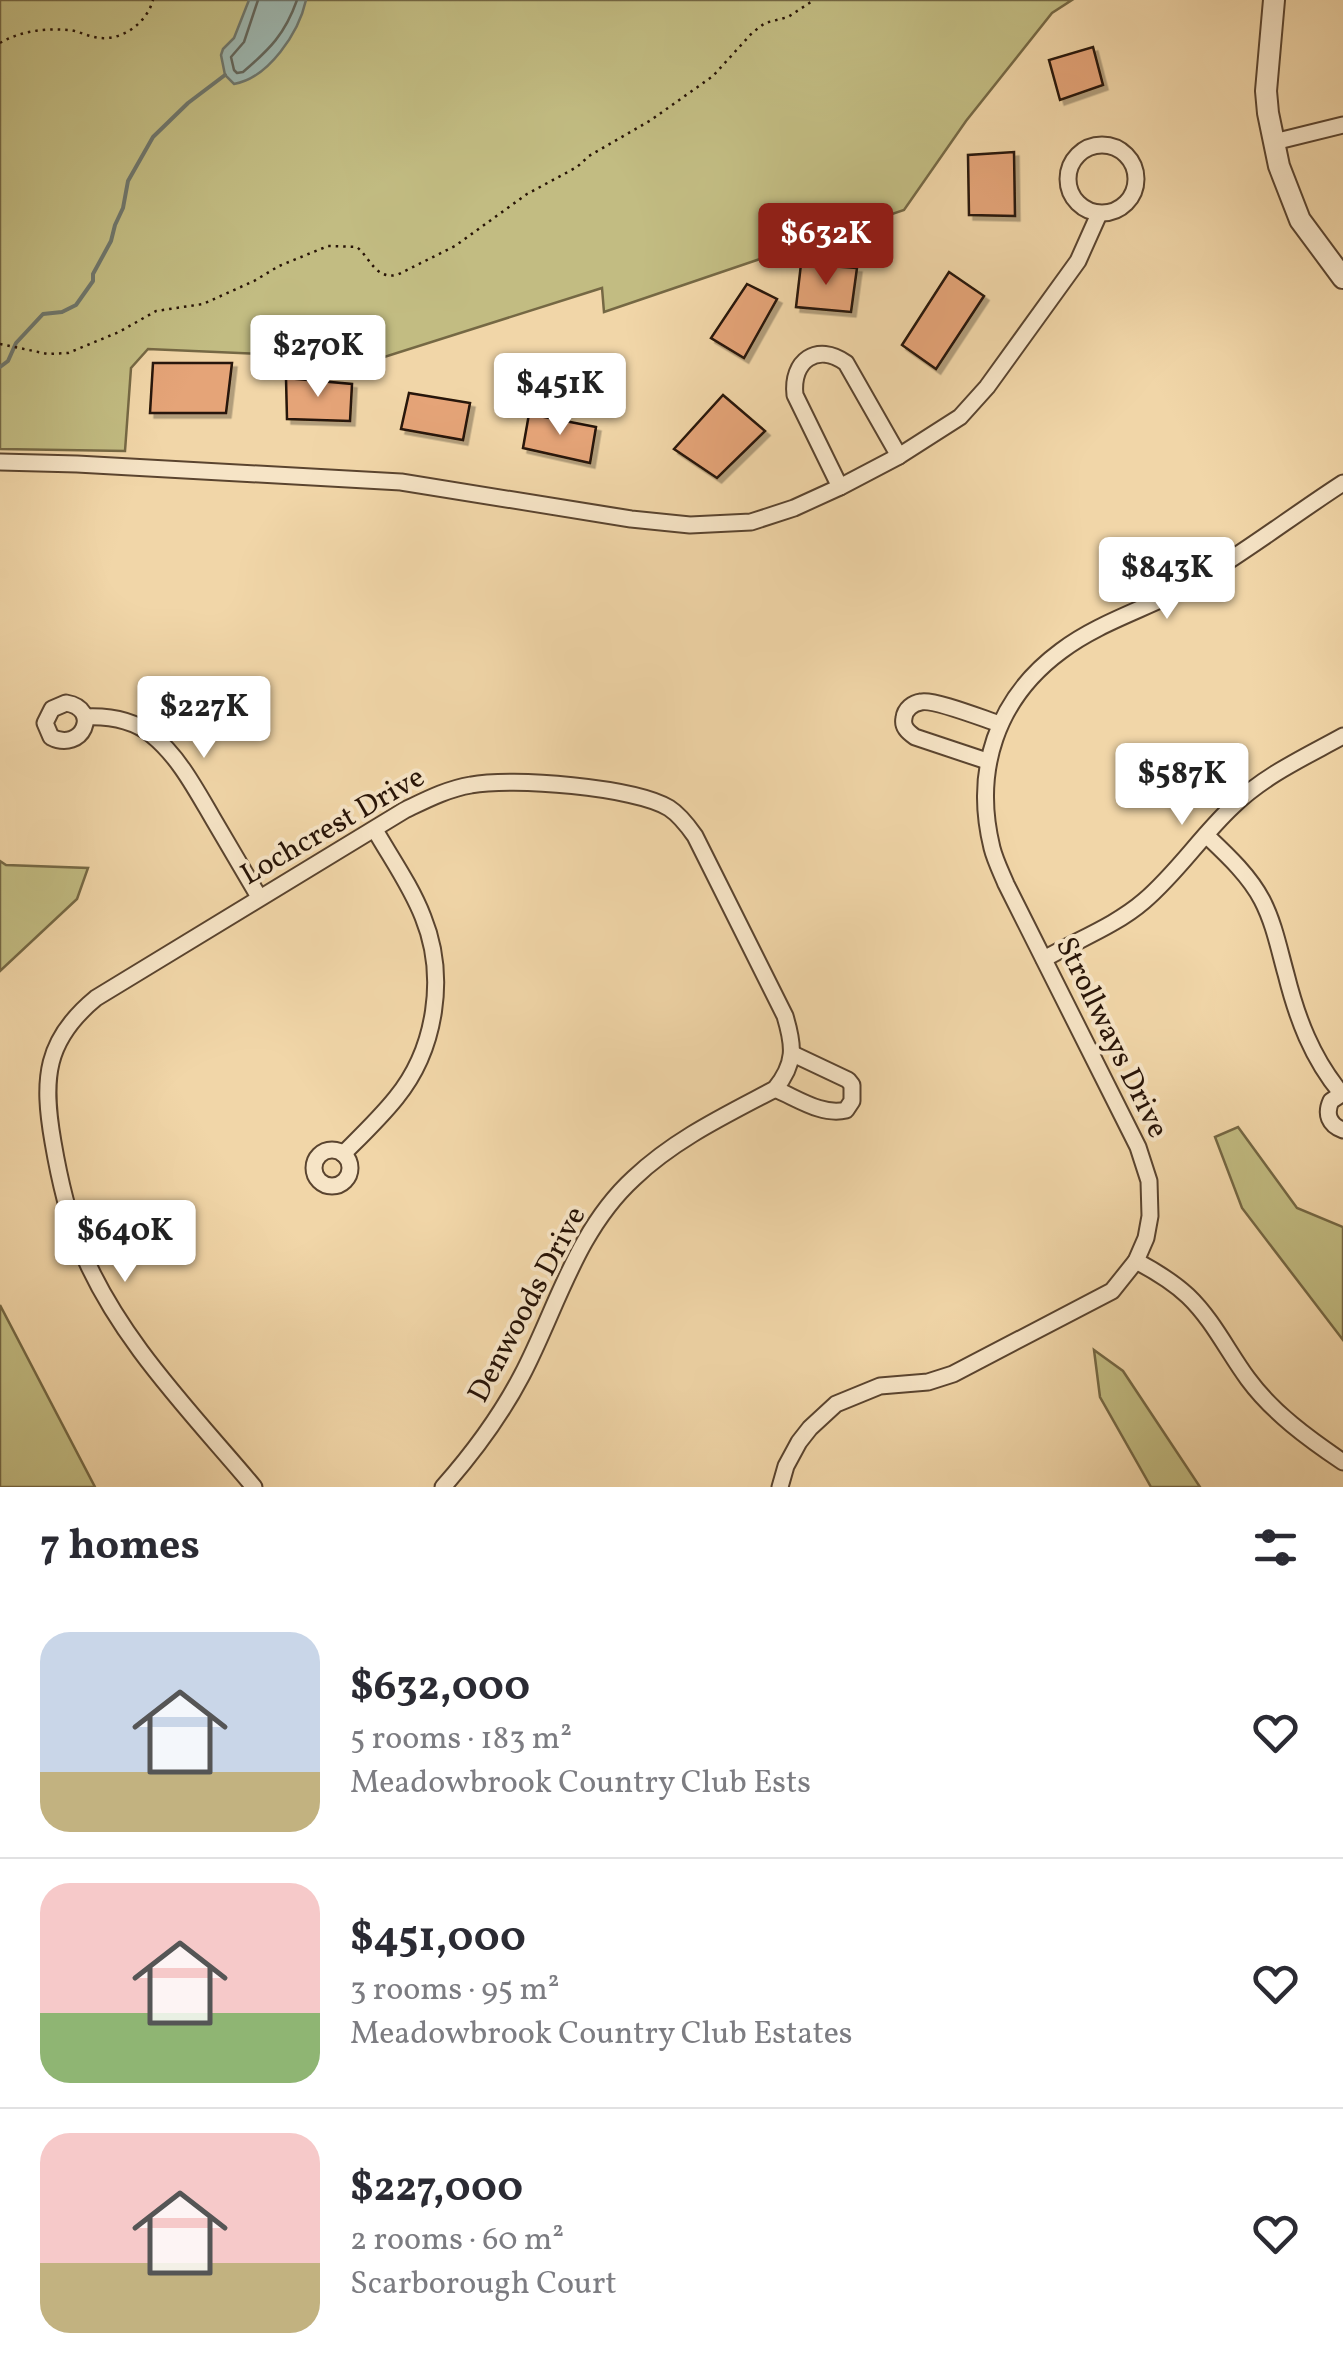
<!DOCTYPE html>
<meta charset="utf-8">
<style>
:root{--surface:#fff;--page:#f2f2f3;--text:#2b2b33;--muted:#7c7c81;--line:#e1e1e2;--accent:#8f2418}
body{margin:0;font-family:Vollkorn,serif;background:var(--page);color:var(--text);height:100vh;display:flex;flex-direction:column;font-size:38px;white-space:nowrap}
*{box-sizing:border-box;margin:0}
p{font-size:32px;color:var(--muted)}
.icon{flex:none;width:55px;height:55px;fill:none;stroke:currentColor;stroke-width:2;stroke-linecap:round;stroke-linejoin:round}
.map{position:relative;height:1487px;overflow:hidden}
.drawer{display:flex;flex-direction:column;background:var(--surface);flex:1}
.drawer>*{flex:none}
.price{position:absolute;translate:-50% -85px;padding:0 22px;border-radius:10px;background:#fff;color:#222;font-size:32px;line-height:65px;filter:drop-shadow(0 2px 5px #0008)}
.price::after{content:'';position:absolute;left:50%;top:60px;width:30px;height:22px;margin-left:-15px;background:inherit;clip-path:polygon(0 0,100% 0,50% 100%)}
.price.active{background:var(--accent);color:#fff}
ul{padding:0;list-style:none}
li{display:flex;align-items:center;gap:30px;height:250px;padding:0 40px}
li+li{border-top:2px solid var(--line)}
li span{display:grid;place-items:center;flex:none;width:280px;height:200px;border-radius:30px;color:#555}
li>.icon{margin-inline-start:auto}
span .icon{width:120px;height:120px;fill:#fffc;stroke-width:1}
li b{font-size:42px}
h2{display:flex;justify-content:space-between;align-items:center;height:120px;padding:0 40px;font-size:42px}
.map>svg:first-child{display:block}
.green{fill:#c2bc82;stroke:#756844;stroke-width:2.5}
.water{fill:#9db7b0;stroke:#6e766c;stroke-width:2.5}
.lines{fill:none;stroke-linecap:round;stroke-linejoin:round}
.shore{stroke:#62665c;stroke-width:2.5}
.stream{stroke:#6e766c;stroke-width:4}
.building{fill:#e5a478;stroke:#281407;stroke-width:2.5;filter:url(#shadow)}
.minor-casing{stroke:#5a442f;stroke-width:19}
.tertiary-casing{stroke:#5a442f;stroke-width:24}
.path{stroke:#281407;stroke-width:2.5;stroke-dasharray:2.5 5;stroke-linecap:butt}
.minor{stroke:#f6e4c6;stroke-width:15}
.tertiary{stroke:#f6e4c6;stroke-width:20}
.labels{text-anchor:middle;stroke-width:8;stroke-linejoin:round;paint-order:stroke}
.street-label{font-size:30px;fill:#281407;stroke:#f6e4c6}
</style>
<div class="map">
<svg width="1343" height="1487" viewBox="0 0 1343 1487">
<defs>
<filter id="shadow"><feDropShadow dx="4.5" dy="4.5" stdDeviation="0" flood-color="#0004"/></filter>
</defs>
<rect width="100%" height="100%" fill="#f1d6a8"/>
<filter id="stains"><feTurbulence type="fractalNoise" baseFrequency=".002" numOctaves="4"/><feColorMatrix values="0 0 0 0 .2 0 0 0 0 .09 0 0 0 0 .02 0 0 0 .5 -.17"/></filter>
<radialGradient id="worn" r=".72"><stop offset=".6" stop-color="#630" stop-opacity="0"/><stop offset="1" stop-color="#630" stop-opacity=".3"/></radialGradient>
<g class="green">
<path d="M0 0H1072L1052 13 966 121 904 210 604 312 602 288 378 359 148 349 131 368 125 451 0 449Z"/>
<path d="M0 861 6 865 88 868 77 899 0 971Z"/>
<path d="M1238 1127 1297 1208 1343 1227V1340L1242 1208 1215 1137Z"/>
<path d="M0 1305 95 1487H0Z"/>
<path d="M1094 1350 1123 1371 1200 1487H1151L1100 1397Z"/>
</g>
<path class="water" d="M249 0H306C299 32 269 78 234 84L225 75 221 55 223 49 234 38Z"/>
<g class="lines">
<path class="shore" d="M258 0 244 42 231 57 234 70 237 73 243 72C270 49 285 34 297 0"/>
<path class="stream" d="M0 367 8 361 16 343 43 314 62 312 76 305 93 281V274L111 241 115 225 123 208 128 181 153 137 188 103 225 75"/>
</g>
<g class="building">
<path d="M1093 47 1103 85 1060 100 1049 60Z"/>
<path d="M1014 152 1015 216 969 215 968 155Z"/>
<path d="M801 264 857 268 851 312 796 307Z"/>
<path d="M949 272 984 296 936 369 902 345Z"/>
<path d="M747 284 777 299 744 358 711 338Z"/>
<path d="M153 363H232L226 413H150Z"/>
<path d="M286 378 352 384 350 421 287 419Z"/>
<path d="M409 393 470 403 463 440 401 429Z"/>
<path d="M723 395 765 431 717 478 674 449Z"/>
<path d="M529 414 596 427 590 463 523 448Z"/>
</g>
<g class="lines">
<defs>
<g id="minor">
<path d="M1274 142 1343 125"/>
<circle cx="1102" cy="179" r="34"/>
<path d="M0 462 77 464 401 482 631 519 690 525 751 522 794 508 840 487 899 456 960 417 987 387 1078 261 1099 214"/>
<path d="M840 487 795 395C791 361 817 342 846 363L899 456"/>
<path d="M66 703C102 709 82 753 51 737L45 723 52 709Z"/>
<path d="M86 717C110 716 133 720 152 735 178 756 195 788 212 817 227 843 243 870 259 897"/>
<path d="M987 761 915 737C908 732 902 727 904 718 905 709 913 703 921 702 934 699 984 719 1000 724"/>
<path d="M1206 835C1226 854 1249 875 1262 900 1274 923 1279 949 1286 974 1297 1018 1312 1058 1341 1093"/>
<path d="M1044 959C1077 940 1115 926 1144 901 1177 873 1201 836 1233 806 1265 775 1305 757 1343 736"/>
<path d="M775 1089C797 1098 822 1116 846 1110L852 1101V1085L848 1080 793 1054"/>
<path d="M1343 1093 1331 1101C1325 1114 1329 1125 1343 1130"/>
<circle cx="332" cy="1168" r="18"/>
<path d="M343 1154C361 1136 380 1118 396 1098 436 1049 447 976 423 917 411 886 391 858 375 830"/>
<path d="M1136 1261C1155 1271 1172 1281 1188 1296 1213 1320 1228 1352 1248 1379 1273 1413 1309 1439 1343 1462"/>
<path d="M254 1487C191 1412 117 1338 80 1246 67 1213 59 1177 53 1142 42 1079 45 1040 96 998L405 810C426 800 447 789 471 785 511 777 635 787 669 808 680 815 688 826 695 836L785 1016C794 1046 796 1063 775 1089 726 1115 675 1139 634 1178 576 1231 557 1308 522 1375 500 1417 474 1452 443 1487"/>
<path d="M780 1487 786 1466 799 1442 810 1428 836 1404 880 1386 928 1382 953 1374 1112 1291 1136 1261 1146 1238 1150 1216 1149 1181 1138 1147 1006 884C1001 872 995 860 992 848 973 771 996 699 1061 651 1099 622 1149 608 1190 585 1243 554 1292 516 1343 483"/>
</g>
<path id="tertiary" d="M1274 0 1266 91 1268 113 1279 166 1300 220 1343 278"/>
</defs>
<use href="#minor" class="minor-casing"/>
<use href="#tertiary" class="tertiary-casing"/>
<g class="path">
<path d="M0 43C20 31 45 28 69 30 79 31 89 37 100 38 124 40 147 22 153 0"/>
<path d="M0 344 48 354 68 353 119 332 156 311 203 304 254 281 279 266 328 246 357 247C371 259 375 279 397 275L455 246 527 194 577 167 589 156 651 120 713 76 752 33 765 23 788 17 814 0"/>
</g>
<use href="#minor" class="minor"/>
<use href="#tertiary" class="tertiary"/>
</g>
<g class="labels">
<g class="street-label">
<text transform="translate(332 825) rotate(-30)" y="10">Lochcrest Drive</text>
<text transform="translate(1113 1037) rotate(64)" y="10">Strollways Drive</text>
<text transform="translate(526 1304) rotate(-62)" y="10">Denwoods Drive</text>
</g>
</g>
<rect width="100%" height="100%" filter="url(#stains)"/>
<rect width="100%" height="100%" fill="url(#worn)"/>
</svg>
<b class="price active" style="left:826px;top:288px">$632K</b>
<b class="price" style="left:318px;top:400px">$270K</b>
<b class="price" style="left:560px;top:438px">$451K</b>
<b class="price" style="left:1167px;top:622px">$843K</b>
<b class="price" style="left:204px;top:761px">$227K</b>
<b class="price" style="left:1182px;top:828px">$587K</b>
<b class="price" style="left:125px;top:1285px">$640K</b>
</div>
<section class="drawer">
<h2>7 homes<svg class="icon" aria-label="filters" viewBox="0 0 24 24"><path d="M4 7h16M4 17h16"/><circle cx="9" cy="7" r="2"/><circle cx="15" cy="17" r="2"/></svg></h2>
<ul>
<li><span style="background:linear-gradient(#c9d6e8 70%,#c2b280 0)"><svg class="icon" aria-label="home" viewBox="0 0 24 24"><path d="M3 11l9-7 9 7M6 9v11h12V9"/></svg></span><div><b>$632,000</b><p>5 rooms · 183 m²</p><p>Meadowbrook Country Club Ests</p></div><svg class="icon" aria-label="heart" viewBox="0 0 24 24"><path d="M12 20l-8-8c-3-5 5-10 8-4 3-6 11-1 8 4z"/></svg></li>
<li><span style="background:linear-gradient(#f6c9c9 65%,#8fb573 0)"><svg class="icon" aria-label="home" viewBox="0 0 24 24"><path d="M3 11l9-7 9 7M6 9v11h12V9"/></svg></span><div><b>$451,000</b><p>3 rooms · 95 m²</p><p>Meadowbrook Country Club Estates</p></div><svg class="icon" aria-label="heart" viewBox="0 0 24 24"><path d="M12 20l-8-8c-3-5 5-10 8-4 3-6 11-1 8 4z"/></svg></li>
<li><span style="background:linear-gradient(#f6c9c9 65%,#c2b280 0)"><svg class="icon" aria-label="home" viewBox="0 0 24 24"><path d="M3 11l9-7 9 7M6 9v11h12V9"/></svg></span><div><b>$227,000</b><p>2 rooms · 60 m²</p><p>Scarborough Court</p></div><svg class="icon" aria-label="heart" viewBox="0 0 24 24"><path d="M12 20l-8-8c-3-5 5-10 8-4 3-6 11-1 8 4z"/></svg></li>
</ul>
</section>
